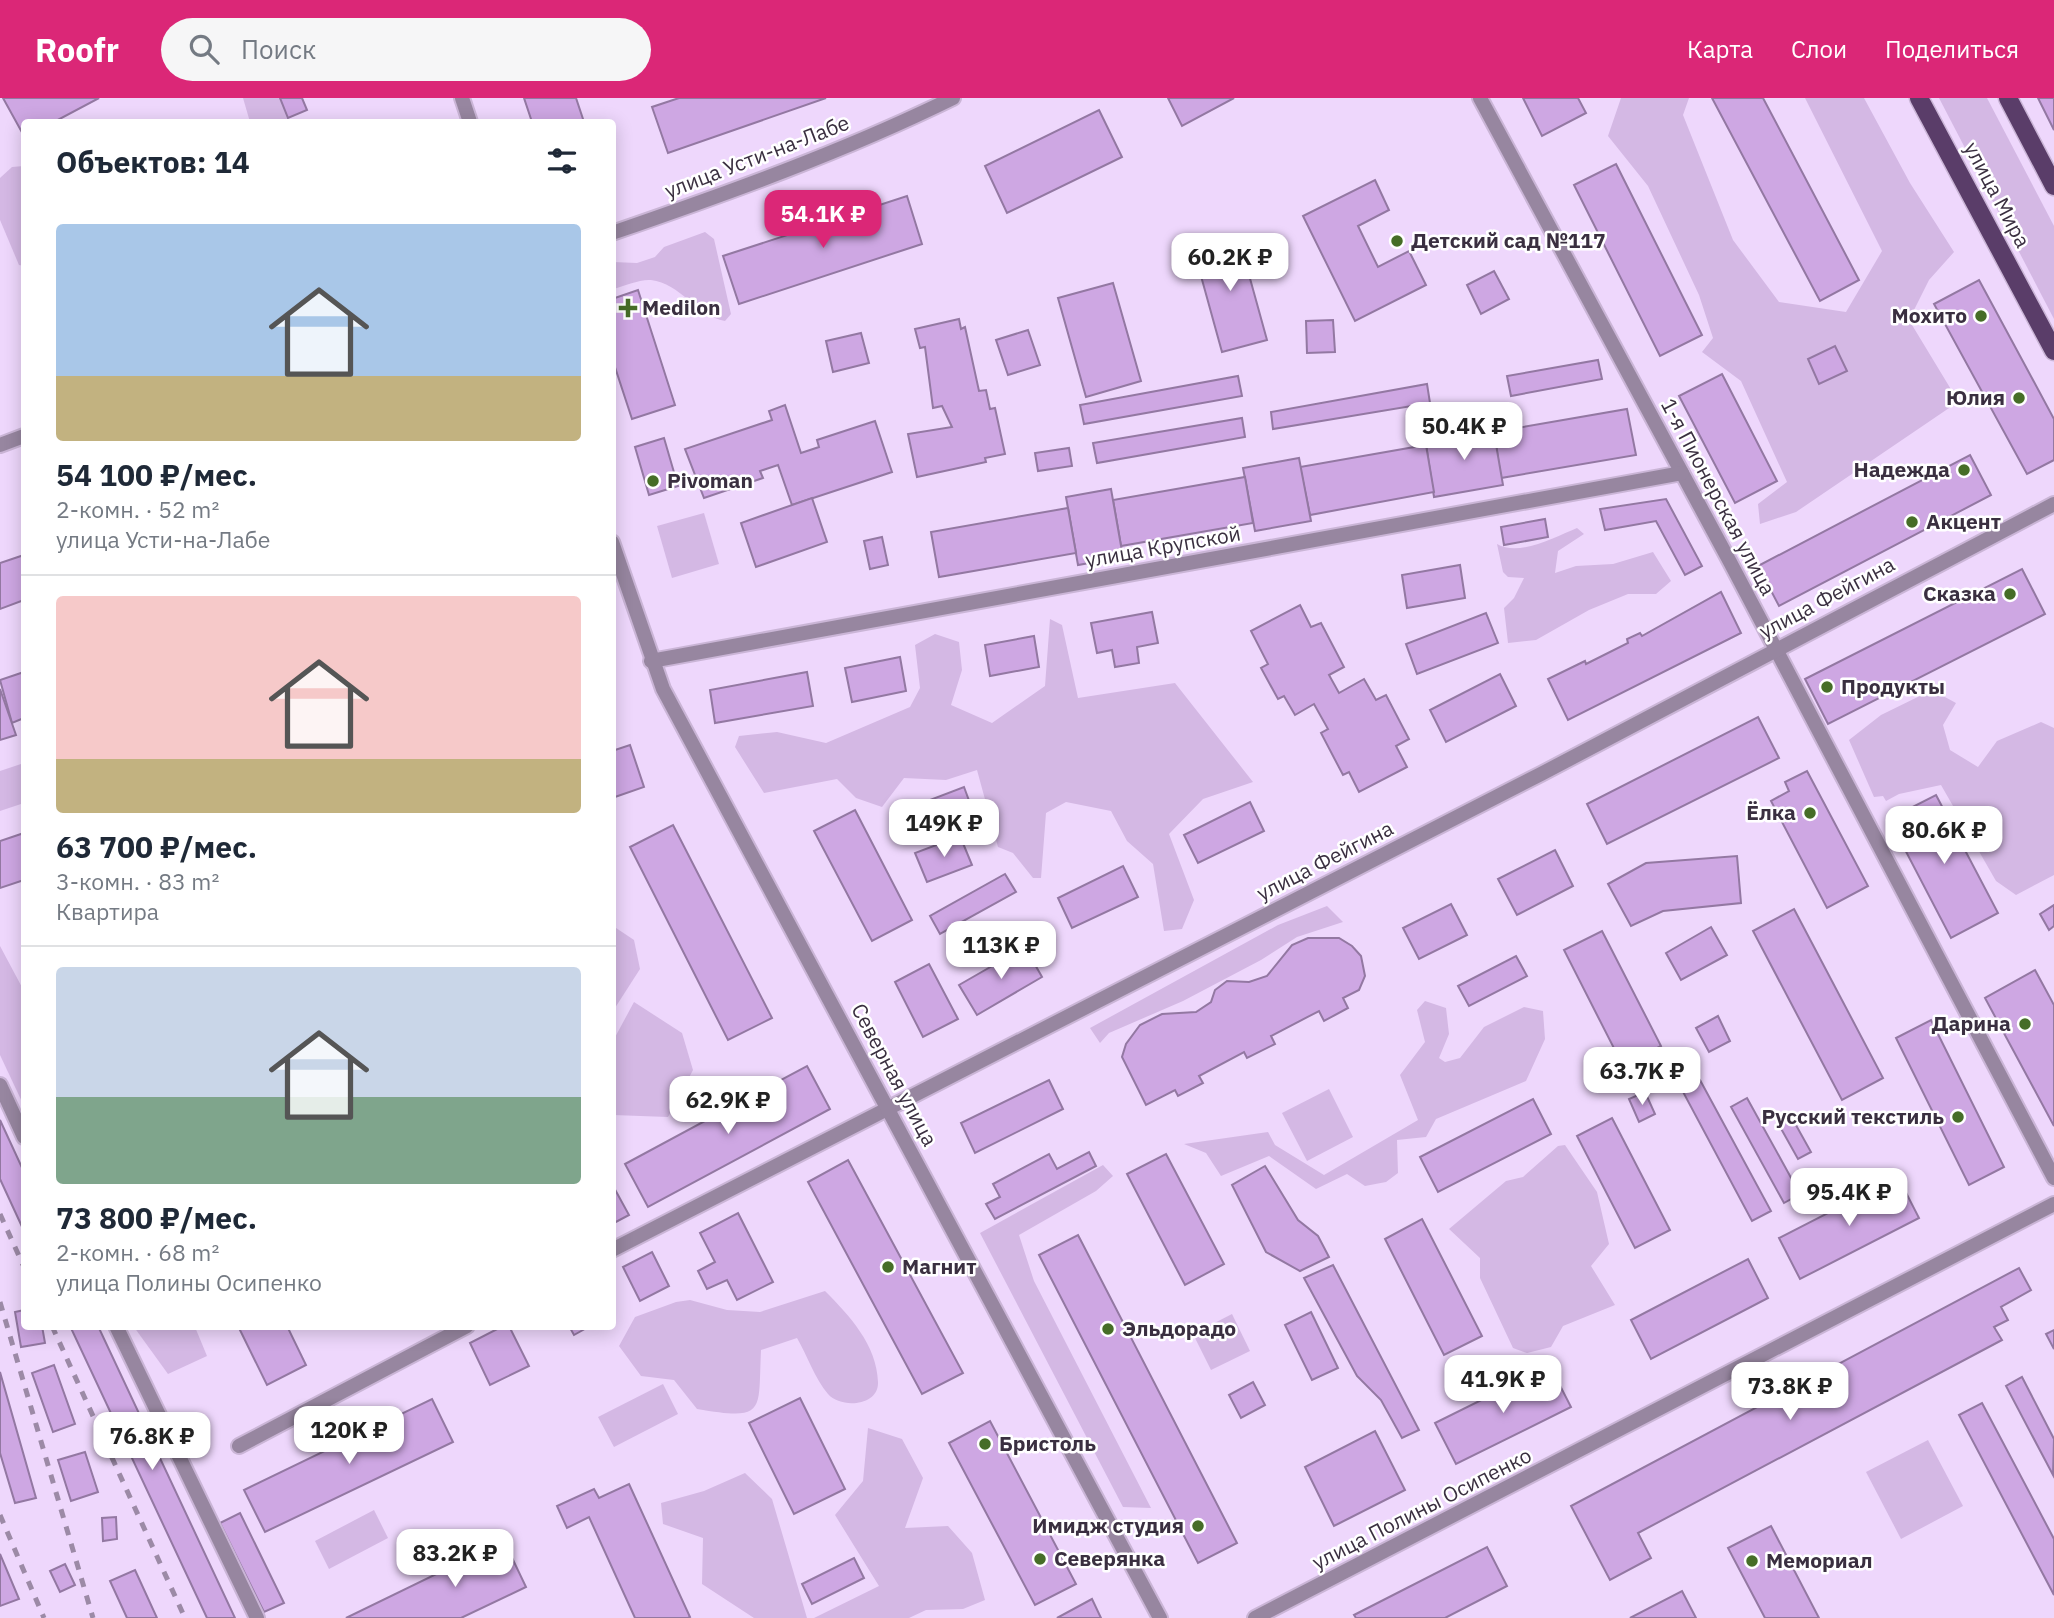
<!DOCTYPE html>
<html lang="ru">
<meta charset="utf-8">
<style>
:root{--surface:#fff;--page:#f6f6f7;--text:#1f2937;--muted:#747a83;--line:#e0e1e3;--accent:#db2777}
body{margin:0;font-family:"IBM Plex Sans",sans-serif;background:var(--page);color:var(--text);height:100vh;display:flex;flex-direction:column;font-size:26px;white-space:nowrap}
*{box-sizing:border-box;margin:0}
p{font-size:23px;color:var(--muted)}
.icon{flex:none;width:38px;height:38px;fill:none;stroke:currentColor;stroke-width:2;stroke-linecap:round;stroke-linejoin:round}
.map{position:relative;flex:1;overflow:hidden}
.sheet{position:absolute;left:21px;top:21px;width:595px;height:1211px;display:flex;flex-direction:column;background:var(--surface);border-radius:7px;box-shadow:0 4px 18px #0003}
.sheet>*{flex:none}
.price{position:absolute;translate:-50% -60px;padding:0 16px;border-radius:14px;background:#fff;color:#222;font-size:23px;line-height:46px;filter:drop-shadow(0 2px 4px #0008)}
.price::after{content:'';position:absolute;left:50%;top:42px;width:21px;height:16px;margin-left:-10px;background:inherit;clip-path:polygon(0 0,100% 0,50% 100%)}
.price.on{background:var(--accent);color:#fff}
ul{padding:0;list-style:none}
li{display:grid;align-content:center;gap:14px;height:371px;padding:0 35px}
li+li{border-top:2px solid var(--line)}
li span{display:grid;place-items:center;height:217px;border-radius:7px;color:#555}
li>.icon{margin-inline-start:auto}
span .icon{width:126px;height:126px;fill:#fffc;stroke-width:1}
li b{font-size:30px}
h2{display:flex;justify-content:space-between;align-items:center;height:84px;padding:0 35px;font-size:30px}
header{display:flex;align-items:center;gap:42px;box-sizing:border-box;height:98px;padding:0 35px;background:var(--accent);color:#fff}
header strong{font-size:33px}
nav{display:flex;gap:38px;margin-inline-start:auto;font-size:24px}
.search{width:490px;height:63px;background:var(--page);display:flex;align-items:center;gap:18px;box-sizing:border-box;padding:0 24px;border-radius:38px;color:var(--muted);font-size:26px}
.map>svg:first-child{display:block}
.green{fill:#d4b8e4;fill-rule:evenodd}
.building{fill:#cea7e3;stroke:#9378a2;stroke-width:2}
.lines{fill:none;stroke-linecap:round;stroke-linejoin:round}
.minor-casing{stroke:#cab5d6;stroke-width:18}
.tertiary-casing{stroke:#cab5d6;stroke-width:18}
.primary-casing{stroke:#cab5d6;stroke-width:21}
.minor{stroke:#9786a0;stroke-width:14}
.tertiary{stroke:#9786a0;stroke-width:14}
.primary{stroke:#5a3d69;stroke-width:18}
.rail{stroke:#9c8aa6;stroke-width:5;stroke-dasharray:9 9;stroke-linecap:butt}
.poi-dot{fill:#466d27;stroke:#fff;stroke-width:2.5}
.labels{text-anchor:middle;stroke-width:5;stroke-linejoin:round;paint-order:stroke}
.street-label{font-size:21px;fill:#3a2f40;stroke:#fff}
.poi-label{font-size:21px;font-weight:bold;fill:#3a2f40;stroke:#fff;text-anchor:start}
</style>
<header>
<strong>Roofr</strong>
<div class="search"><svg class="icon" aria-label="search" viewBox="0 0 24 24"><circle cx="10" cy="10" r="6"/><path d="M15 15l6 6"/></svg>Поиск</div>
<nav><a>Карта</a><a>Слои</a><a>Поделиться</a></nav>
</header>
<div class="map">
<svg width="2054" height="1520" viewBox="0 0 2054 1520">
<rect width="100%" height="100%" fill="#eed7fc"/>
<g class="green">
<path d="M243 0H280L290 24H250Z"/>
<path d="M1621 0H1689L1683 17 1733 142 1779 204 1846 214 1882 153 1805 0H1864L1910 85 1954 154 1929 182 1909 222 1952 293 1955 306 1796 414 1760 426 1758 406 1787 384 1741 283 1702 254 1713 240 1699 197 1648 88 1608 38ZM1835 248 1846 273 1819 286 1808 261Z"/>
<path d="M1939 0H1987L2054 128V221Z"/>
<path d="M24 68V168L19 167 0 122V80L12 69Z"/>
<path d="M705 134 714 141 731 216 725 223C697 218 680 185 651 182 640 181 624 188 613 191V164L637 165 655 159 664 149Z"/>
<path d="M704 415 719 466 672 480 657 428Z"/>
<path d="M1577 430 1584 436 1558 453 1555 475 1576 468 1613 466 1653 454 1671 483 1656 496H1628L1589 512 1536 542 1508 545 1504 510 1514 500 1524 480 1508 479 1503 474 1497 446C1519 459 1555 439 1577 430Z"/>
<path d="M1050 521 1062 527 1078 600 1175 585 1253 684 1203 701 1169 736 1194 802 1182 831 1164 833 1153 766 1127 743 1111 713 1066 704 1046 715 1041 780H1033L1013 755 998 749 977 672 946 682 904 680 882 709 856 700 837 681 764 695 735 649 739 638 777 634 826 645 910 609 920 590 915 547 935 536 959 544 962 572 951 607 992 625 1045 588Z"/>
<path d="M1932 592 1956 605 1943 627 1950 652 1978 669 1997 643 2041 624 2054 630V777L2016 797 1996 783 1941 687 1899 696 1886 703 1883 698 1874 699 1849 642 1881 617Z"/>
<path d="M24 665V705L0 713V673Z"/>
<path d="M1327 808 1343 824 1297 839 1261 862 1183 903 1109 935 1100 945 1090 930 1278 827Z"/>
<path d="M613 828 634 842 640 871 613 913Z"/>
<path d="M0 848 24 893V1008L0 957Z"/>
<path d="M1425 903 1446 910 1449 936 1439 960 1445 964 1460 960 1484 929 1524 909 1543 913 1545 941 1526 983 1436 1021 1426 1039 1397 1042 1398 1075 1386 1084 1365 1088 1347 1076 1316 1091 1269 1058 1221 1078 1206 1055 1184 1046 1268 1034 1275 1047 1324 1077 1418 1022 1400 977 1425 944 1417 912Z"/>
<path d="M634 904 682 935 693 972 668 1019 613 1017V943Z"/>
<path d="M1329 991 1353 1039 1307 1063 1282 1015Z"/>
<path d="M1565 1047 1597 1094 1609 1146 1591 1168 1615 1207 1563 1228 1551 1249 1527 1255 1513 1250 1480 1180V1160L1449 1131 1506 1083 1523 1079 1558 1048Z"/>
<path d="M1103 1067 1113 1078 1096 1093 1019 1137 1034 1183 1151 1410 1123 1409 980 1135Z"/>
<path d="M825 1193C849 1217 877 1247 878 1284 879 1308 841 1311 828 1296 815 1281 807 1257 797 1240L761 1252C758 1314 767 1323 697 1311L674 1282 641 1278 619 1248 635 1219 676 1204 690 1202 727 1212 760 1214Z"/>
<path d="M1232 1216 1250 1253 1211 1272 1193 1236Z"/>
<path d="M134 1229H195L207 1258 168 1276Z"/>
<path d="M663 1286 678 1316 614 1349 598 1319Z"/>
<path d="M868 1330 902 1341 923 1380 905 1430 948 1428 972 1455 985 1502 963 1511 926 1512 909 1520H814L879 1488 835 1417 863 1383Z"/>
<path d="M1928 1342 1963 1408 1901 1441 1866 1374Z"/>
<path d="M745 1375 772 1401 807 1520H754L702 1486 703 1440 663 1426 661 1405 704 1393Z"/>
<path d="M374 1412 388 1440 329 1471 315 1443Z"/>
</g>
<g class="building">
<path d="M3 0H99L54 24H24V38Z"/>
<path d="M280 0H302L307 12 288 20Z"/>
<path d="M524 0H576L584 24H532Z"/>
<path d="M679 0H826L668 55 652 9Z"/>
<path d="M1168 0H1234L1182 28Z"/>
<path d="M1523 0H1578L1586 15 1542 38Z"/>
<path d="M1712 0H1763L1859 182 1820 203Z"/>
<path d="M2038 0H2054V32Z"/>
<path d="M1099 12 1122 59 1007 115 985 68Z"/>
<path d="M1616 66 1702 237 1660 258 1574 87Z"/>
<path d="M1375 82 1389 112 1358 128 1378 169 1409 153 1426 187 1355 223 1303 118Z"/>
<path d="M907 98 922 146 739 206 723 158Z"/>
<path d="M1238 137 1267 242 1222 254 1193 149Z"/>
<path d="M1494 173 1509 201 1481 216 1467 187Z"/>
<path d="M1979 182 2054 321V362L2027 376 1934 206Z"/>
<path d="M1113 185 1141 283 1086 299 1058 200Z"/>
<path d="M638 192 675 307 632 321 612 260V201Z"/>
<path d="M959 221 961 231 965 229 979 293 986 292 990 311 995 310 1005 356 985 360 986 364 917 379 908 336 952 329 942 308 933 310 925 249 920 250 915 231Z"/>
<path d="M1333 222 1335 254 1307 255 1306 223Z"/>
<path d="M1028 232 1040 267 1008 277 996 242Z"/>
<path d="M861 235 869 265 833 274 826 243Z"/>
<path d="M1835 248 1847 273 1819 286 1808 261Z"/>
<path d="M1598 262 1602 281 1511 298 1507 278Z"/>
<path d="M1722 276 1777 383 1735 405 1679 298Z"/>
<path d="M1238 278 1242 298 1084 326 1080 307Z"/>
<path d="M1427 286 1430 305 1273 331 1271 314Z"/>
<path d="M785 307 801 355 819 349 817 342 875 323 892 374 792 407 778 367 760 373 763 380 704 400 685 351 772 322 769 313Z"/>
<path d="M1627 311 1636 357 1501 380 1494 334Z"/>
<path d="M1242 320 1245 339 1097 365 1093 345Z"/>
<path d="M1493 329 1503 387 1434 399 1425 340Z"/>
<path d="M664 340 678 388 649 397 635 349Z"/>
<path d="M1426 347 1434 394 1310 417 1300 369Z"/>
<path d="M1069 350 1072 368 1038 373 1035 355Z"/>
<path d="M1970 357 1991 397 1779 508 1758 468Z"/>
<path d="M1299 360 1311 423 1255 433 1243 370Z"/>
<path d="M1245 379 1253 425 1121 448 1113 402Z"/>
<path d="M1111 391 1123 459 1078 467 1066 399Z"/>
<path d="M812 400 827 444 756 469 741 425Z"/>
<path d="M1666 401 1702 468 1685 477 1656 423 1605 432 1600 411Z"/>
<path d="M1068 410 1076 455 939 479 931 434Z"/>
<path d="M1545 421 1548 439 1504 447 1501 429Z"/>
<path d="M882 439 888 467 870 471 864 443Z"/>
<path d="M24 457V502L0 511V465Z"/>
<path d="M1460 467 1465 500 1407 510 1402 477Z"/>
<path d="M2022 471 2045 516 1828 626 1805 581Z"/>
<path d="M1721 494 1741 535 1568 622 1548 581 1585 563 1586 566 1628 545 1627 541 1640 535 1642 538Z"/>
<path d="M1300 507 1311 529 1321 525 1344 569 1329 577 1339 595 1364 581 1376 602 1386 597 1409 641 1396 648 1407 669 1359 694 1349 674 1343 677 1321 635 1328 631 1314 606 1295 617 1284 598 1278 601 1261 570 1268 566 1251 533Z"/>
<path d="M1152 514 1158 545 1137 549 1139 565 1115 569 1112 552 1097 555 1091 525Z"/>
<path d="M1486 515 1498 545 1417 576 1406 546Z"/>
<path d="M1034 538 1039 569 990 578 985 547Z"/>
<path d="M900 559 906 593 852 604 845 570Z"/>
<path d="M24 574V620L12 625 0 582Z"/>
<path d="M807 574 813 608 715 625 710 592Z"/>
<path d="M1500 576 1516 608 1446 644 1430 612Z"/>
<path d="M0 591 16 637 0 642Z"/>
<path d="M1758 619 1779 660 1607 746 1587 706Z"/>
<path d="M630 647 644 689 612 700V653Z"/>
<path d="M1807 673 1868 788 1827 810 1771 703 1789 693 1785 684Z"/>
<path d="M964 689 975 719 912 743 901 713Z"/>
<path d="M1936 697 1998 815 1951 840 1889 721Z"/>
<path d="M1250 704 1264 733 1198 765 1184 737Z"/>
<path d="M855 712 912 822 872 843 814 733Z"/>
<path d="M673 727 772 920 728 942 630 749Z"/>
<path d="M24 735V782L0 790V743Z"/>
<path d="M960 738 972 767 927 784 915 755Z"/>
<path d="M1555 752 1573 788 1517 817 1498 781Z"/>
<path d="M1737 758 1741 805 1663 813 1631 828 1608 786 1646 765Z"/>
<path d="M1123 768 1138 799 1072 830 1058 800Z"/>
<path d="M1005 776 1016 794 940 836 930 818Z"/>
<path d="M1451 806 1467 837 1419 861 1403 830Z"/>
<path d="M2054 807V828L2049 832 2040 816Z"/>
<path d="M1794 811 1883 980 1842 1002 1753 833Z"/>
<path d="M1711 829 1727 857 1681 882 1666 855Z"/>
<path d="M1602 833 1661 948 1623 968 1564 852Z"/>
<path d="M1308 840H1339L1352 848 1361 858 1365 878 1359 892 1343 900 1348 910 1324 923 1319 913 1271 938 1275 946 1247 960 1244 954 1199 978 1203 985 1178 998 1175 992 1146 1007 1122 959 1126 946 1140 927 1162 916 1196 914 1211 904 1215 892 1227 883 1249 884 1267 878 1292 847Z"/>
<path d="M1025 849 1042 879 977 917 959 887Z"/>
<path d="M1516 858 1527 878 1469 908 1458 888Z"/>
<path d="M929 866 958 921 923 939 895 884Z"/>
<path d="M2035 872 2054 907V1028L1985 900Z"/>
<path d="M1718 918 1730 943 1709 954 1696 930Z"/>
<path d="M1931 922 2004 1069 1969 1087 1896 940Z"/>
<path d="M807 968 830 1011 648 1109 625 1066Z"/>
<path d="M1049 982 1063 1011 975 1055 961 1025Z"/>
<path d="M1700 982 1771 1113 1752 1123 1682 992Z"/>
<path d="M1645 994 1655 1016 1639 1024 1629 1001Z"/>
<path d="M1747 1000 1800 1096 1784 1105 1731 1009Z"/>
<path d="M1533 1001 1551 1036 1438 1094 1420 1059Z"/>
<path d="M1612 1020 1670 1132 1635 1150 1577 1038Z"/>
<path d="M1792 1020 1811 1054 1798 1061 1779 1027Z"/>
<path d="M0 1022 24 1074V1133L0 1081Z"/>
<path d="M1089 1054 1096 1068 995 1121 986 1106 1000 1099 993 1086 1049 1056 1057 1071Z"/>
<path d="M1166 1056 1224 1166 1185 1187 1127 1076Z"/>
<path d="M848 1062 963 1275 922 1296 808 1084Z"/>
<path d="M1265 1068 1298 1122 1318 1138 1329 1159 1300 1173 1266 1154 1232 1087Z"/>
<path d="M1898 1079 1919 1120 1800 1181 1779 1140Z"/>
<path d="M612 1086 629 1117 612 1126Z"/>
<path d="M738 1115 773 1184 737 1202 727 1182 707 1191 698 1173 715 1164 700 1135Z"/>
<path d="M1422 1121 1482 1238 1444 1257 1385 1141Z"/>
<path d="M1078 1137 1237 1445 1198 1465 1039 1157Z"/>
<path d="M652 1154 669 1188 640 1203 623 1169Z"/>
<path d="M1748 1161 1768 1200 1651 1261 1631 1222Z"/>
<path d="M1333 1167 1419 1332 1402 1340 1381 1302 1357 1278 1304 1180Z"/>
<path d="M2019 1170 2031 1192 2001 1209 2008 1222 1994 1229 2002 1242 1638 1435 1651 1460 1610 1482 1571 1408Z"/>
<path d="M24 1212V1228H42L45 1245 21 1249 15 1214Z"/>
<path d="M1311 1214 1338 1270 1312 1282 1285 1227Z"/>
<path d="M70 1228H98L235 1520H207Z"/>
<path d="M238 1228H287L306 1267 267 1287Z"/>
<path d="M503 1228H509L529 1268 490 1287 470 1245Z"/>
<path d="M569 1228H590L574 1237Z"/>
<path d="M2054 1232V1251L2046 1236Z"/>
<path d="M54 1267 75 1326 53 1334 32 1275Z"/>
<path d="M1550 1268 1571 1309 1456 1366 1435 1325Z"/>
<path d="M0 1274 36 1400 15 1405 0 1355Z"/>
<path d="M2022 1279 2054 1341 2053 1377 2006 1288Z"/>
<path d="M1253 1284 1265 1307 1241 1320 1229 1297Z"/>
<path d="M800 1300 845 1391 794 1416 749 1325Z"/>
<path d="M432 1301 453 1344 265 1434 244 1392Z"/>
<path d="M1982 1305 2054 1441V1497L1959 1317Z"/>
<path d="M990 1323 1076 1486 1035 1507 949 1345Z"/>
<path d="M1375 1333 1405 1392 1334 1428 1305 1369Z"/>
<path d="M85 1354 98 1394 71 1403 58 1362Z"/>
<path d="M629 1386 690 1519 688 1520H635L589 1419 567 1430 557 1408 594 1391 599 1400Z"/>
<path d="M240 1415 284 1505 264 1514 220 1425Z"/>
<path d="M116 1419 117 1441 103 1443 102 1420Z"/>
<path d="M1771 1428 1819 1520H1765L1728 1450Z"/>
<path d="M504 1443 526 1489 461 1520H346Z"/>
<path d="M1487 1449 1507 1488 1445 1520H1356L1354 1517Z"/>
<path d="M0 1456 19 1501 0 1508Z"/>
<path d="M854 1460 864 1480 812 1506 802 1486Z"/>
<path d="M65 1466 75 1487 60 1494 50 1473Z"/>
<path d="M135 1472 157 1520H127L110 1483Z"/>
<path d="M1682 1493 1696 1520H1630Z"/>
<path d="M1092 1501 1101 1520H1057Z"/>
</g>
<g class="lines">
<defs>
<g id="minor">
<path d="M1480 0 1730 464 2054 1080"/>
<path d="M651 563 1682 375"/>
<path d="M0 987 24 1039"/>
<path d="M612 1152 1541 676 2054 406"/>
<path d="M116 1228 257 1520"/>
<path d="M239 1348 467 1228"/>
<path d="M1255 1520 2054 1106"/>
</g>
<g id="tertiary">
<path d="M462 0 470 24"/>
<path d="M612 135C728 95 843 54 953 0"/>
<path d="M0 347 24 338"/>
<path d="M612 444 663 591 1160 1520"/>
</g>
<g id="primary">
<path d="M1919 0 2054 253"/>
<path d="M2008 0 2054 88"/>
</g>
</defs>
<use href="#minor" class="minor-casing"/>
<use href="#tertiary" class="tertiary-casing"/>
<use href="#primary" class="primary-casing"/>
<use href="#minor" class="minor"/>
<use href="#tertiary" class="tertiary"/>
<use href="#primary" class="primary"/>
<g class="rail">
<path d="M0 1116 24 1169"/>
<path d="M0 1204 93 1520"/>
<path d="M52 1228 185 1520"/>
<path d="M0 1417 44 1520"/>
</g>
</g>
<g class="poi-dot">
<circle cx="1397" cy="143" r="7"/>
<path d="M624.5 199.5h7v7h7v7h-7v7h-7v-7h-7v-7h7z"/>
<circle cx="1981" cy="218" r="7"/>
<circle cx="2019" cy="300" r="7"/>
<circle cx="1964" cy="372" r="7"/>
<circle cx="653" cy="383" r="7"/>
<circle cx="1912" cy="424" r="7"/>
<circle cx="2010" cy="496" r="7"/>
<circle cx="1827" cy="589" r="7"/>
<circle cx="1810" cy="715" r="7"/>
<circle cx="2025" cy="926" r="7"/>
<circle cx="1958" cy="1019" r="7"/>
<circle cx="888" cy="1169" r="7"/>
<circle cx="1108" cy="1231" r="7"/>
<circle cx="985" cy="1346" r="7"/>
<circle cx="1198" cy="1428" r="7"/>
<circle cx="1040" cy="1461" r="7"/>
<circle cx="1752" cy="1463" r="7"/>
</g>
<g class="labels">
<g class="street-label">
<text transform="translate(757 59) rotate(-21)" y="7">улица Усти-на-Лабе</text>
<text transform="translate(1997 97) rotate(62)" y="7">улица Мира</text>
<text transform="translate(1718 399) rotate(62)" y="7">1-я Пионерская улица</text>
<text transform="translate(1163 449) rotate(-10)" y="7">улица Крупской</text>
<text transform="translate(1827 500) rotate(-28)" y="7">улица Фейгина</text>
<text transform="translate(1325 763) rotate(-27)" y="7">улица Фейгина</text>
<text transform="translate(894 977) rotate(62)" y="7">Северная улица</text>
<text transform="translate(1422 1411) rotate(-27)" y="7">улица Полины Осипенко</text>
</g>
<g class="poi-label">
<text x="1411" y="150">Детский сад №117</text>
<text x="642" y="217">Medilon</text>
<text x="1967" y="225" text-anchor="end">Мохито</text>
<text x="2005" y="307" text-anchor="end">Юлия</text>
<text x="1950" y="379" text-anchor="end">Надежда</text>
<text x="667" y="390">Pivoman</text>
<text x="1926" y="431">Акцент</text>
<text x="1996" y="503" text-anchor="end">Сказка</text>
<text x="1841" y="596">Продукты</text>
<text x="1796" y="722" text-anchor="end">Ёлка</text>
<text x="2011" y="933" text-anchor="end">Дарина</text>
<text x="1944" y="1026" text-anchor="end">Русский текстиль</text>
<text x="902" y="1176">Магнит</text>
<text x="1122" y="1238">Эльдорадо</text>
<text x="999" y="1353">Бристоль</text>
<text x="1184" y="1435" text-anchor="end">Имидж студия</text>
<text x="1054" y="1468">Северянка</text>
<text x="1766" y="1470">Мемориал</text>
</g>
</g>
</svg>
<b class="price on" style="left:823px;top:152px">54.1K ₽</b>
<b class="price" style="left:1230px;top:195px">60.2K ₽</b>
<b class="price" style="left:1464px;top:364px">50.4K ₽</b>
<b class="price" style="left:944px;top:761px">149K ₽</b>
<b class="price" style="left:1944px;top:768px">80.6K ₽</b>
<b class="price" style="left:1001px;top:883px">113K ₽</b>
<b class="price" style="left:1642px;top:1009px">63.7K ₽</b>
<b class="price" style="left:728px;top:1038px">62.9K ₽</b>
<b class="price" style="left:1849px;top:1130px">95.4K ₽</b>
<b class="price" style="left:1503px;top:1317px">41.9K ₽</b>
<b class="price" style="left:1790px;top:1324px">73.8K ₽</b>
<b class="price" style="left:349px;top:1368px">120K ₽</b>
<b class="price" style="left:152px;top:1374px">76.8K ₽</b>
<b class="price" style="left:455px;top:1491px">83.2K ₽</b>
<section class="sheet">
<h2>Объектов: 14<svg class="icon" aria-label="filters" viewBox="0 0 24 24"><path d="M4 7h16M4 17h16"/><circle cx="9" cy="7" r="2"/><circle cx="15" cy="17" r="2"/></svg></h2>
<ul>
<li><span style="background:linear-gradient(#a9c7e8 70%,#c2b280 0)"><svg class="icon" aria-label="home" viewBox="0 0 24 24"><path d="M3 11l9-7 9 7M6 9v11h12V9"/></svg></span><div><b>54 100 ₽/мес.</b><p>2-комн. · 52 m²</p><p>улица Усти-на-Лабе</p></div></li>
<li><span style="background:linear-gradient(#f6c9c9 75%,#c2b280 0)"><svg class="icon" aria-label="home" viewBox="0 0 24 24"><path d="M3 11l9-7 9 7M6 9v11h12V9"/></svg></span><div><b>63 700 ₽/мес.</b><p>3-комн. · 83 m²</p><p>Квартира</p></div></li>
<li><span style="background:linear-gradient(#c9d6e8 60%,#7fa58c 0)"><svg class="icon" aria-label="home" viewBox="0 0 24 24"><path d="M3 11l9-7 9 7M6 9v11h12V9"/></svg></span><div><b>73 800 ₽/мес.</b><p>2-комн. · 68 m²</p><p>улица Полины Осипенко</p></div></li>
</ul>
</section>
</div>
